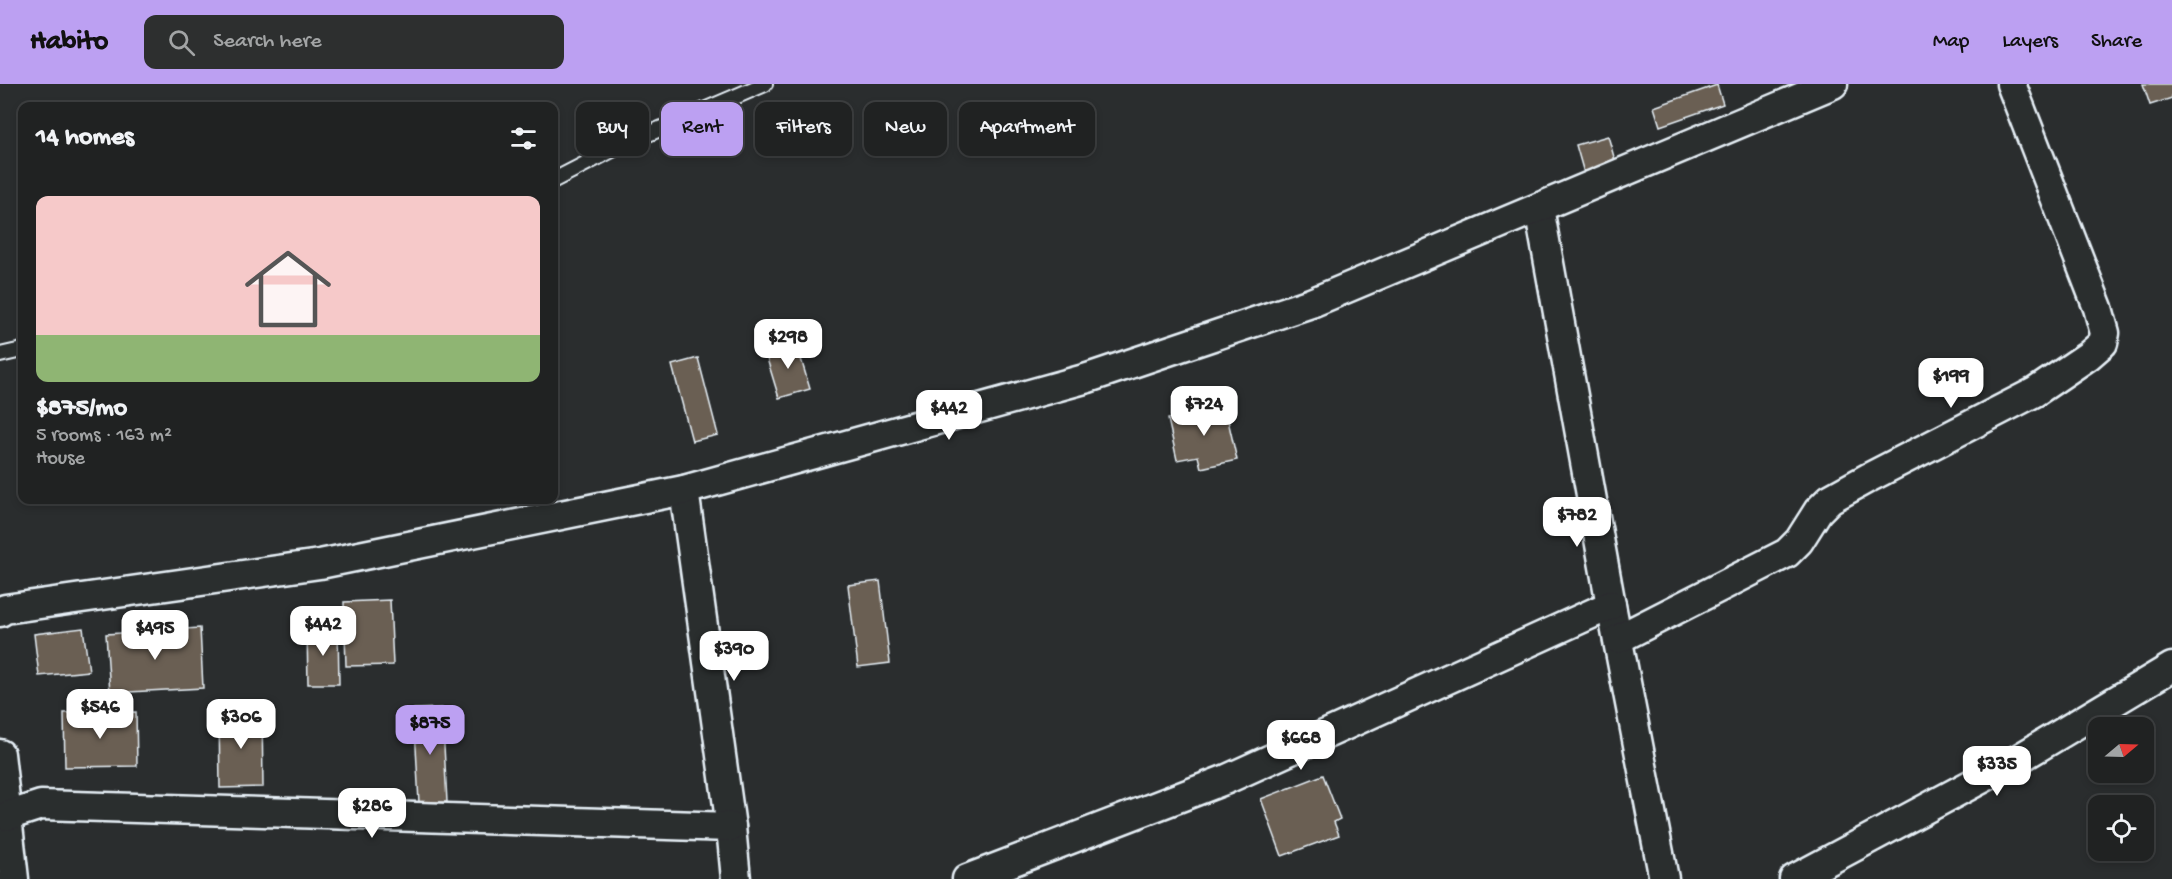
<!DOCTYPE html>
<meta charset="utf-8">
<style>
:root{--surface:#202222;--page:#2d2f2f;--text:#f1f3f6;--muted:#a2a4a5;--line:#3d3f40;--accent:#bca0f2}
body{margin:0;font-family:"Gochi Hand",sans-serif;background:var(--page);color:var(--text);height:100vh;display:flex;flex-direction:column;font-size:22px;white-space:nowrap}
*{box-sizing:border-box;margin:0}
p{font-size:20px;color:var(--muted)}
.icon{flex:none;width:33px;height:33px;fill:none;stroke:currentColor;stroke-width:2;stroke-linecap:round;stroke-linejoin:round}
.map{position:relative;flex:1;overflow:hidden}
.side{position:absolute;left:18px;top:18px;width:540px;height:402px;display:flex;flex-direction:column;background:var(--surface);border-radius:12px;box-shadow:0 3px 9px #0003,0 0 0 2px var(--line)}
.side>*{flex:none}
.hud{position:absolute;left:576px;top:18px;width:570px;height:54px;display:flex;gap:12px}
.needle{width:39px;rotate:71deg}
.buttons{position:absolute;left:2088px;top:633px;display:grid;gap:12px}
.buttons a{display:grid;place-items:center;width:66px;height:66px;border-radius:12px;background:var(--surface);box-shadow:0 3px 9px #0003,0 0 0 2px var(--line);font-size:30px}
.price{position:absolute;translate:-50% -51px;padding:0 14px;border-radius:12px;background:#fff;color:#222;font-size:20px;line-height:39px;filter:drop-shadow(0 2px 3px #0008)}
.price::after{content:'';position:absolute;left:50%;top:36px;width:18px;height:14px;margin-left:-9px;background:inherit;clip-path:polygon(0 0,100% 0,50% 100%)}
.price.active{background:var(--accent);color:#111}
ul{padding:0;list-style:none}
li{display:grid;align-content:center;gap:12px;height:318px;padding:0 18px}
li+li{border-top:2px solid var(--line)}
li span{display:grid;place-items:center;height:186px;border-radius:12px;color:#555}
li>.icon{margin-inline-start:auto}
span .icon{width:108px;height:108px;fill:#fffc;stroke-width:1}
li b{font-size:26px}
h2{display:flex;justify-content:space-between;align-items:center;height:72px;padding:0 18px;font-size:26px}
.tag{padding:0 21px;border-radius:12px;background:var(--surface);box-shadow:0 3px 9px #0003,0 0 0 2px var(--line);font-size:21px;line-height:54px}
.tag.active{background:var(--accent);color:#111}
header{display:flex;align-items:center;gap:36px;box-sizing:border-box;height:84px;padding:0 30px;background:var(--accent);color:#111}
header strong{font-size:28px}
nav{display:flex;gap:33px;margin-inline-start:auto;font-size:21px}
.search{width:420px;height:54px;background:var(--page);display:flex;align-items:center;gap:15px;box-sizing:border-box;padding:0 21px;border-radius:12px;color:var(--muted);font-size:22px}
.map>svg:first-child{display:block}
.building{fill:#6b5f52;stroke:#e8f1f8;stroke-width:1.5}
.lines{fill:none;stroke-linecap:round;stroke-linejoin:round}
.lane-casing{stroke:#e8f1f8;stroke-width:18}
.street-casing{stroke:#e8f1f8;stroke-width:33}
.lane{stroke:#2a2d2e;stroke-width:14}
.street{stroke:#2a2d2e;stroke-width:28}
</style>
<header>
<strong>Habito</strong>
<div class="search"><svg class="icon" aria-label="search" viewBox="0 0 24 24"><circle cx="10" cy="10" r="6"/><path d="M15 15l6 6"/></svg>Search here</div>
<nav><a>Map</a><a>Layers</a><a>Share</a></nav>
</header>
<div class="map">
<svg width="2172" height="795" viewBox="0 0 2172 795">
<rect width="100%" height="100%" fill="#2a2d2e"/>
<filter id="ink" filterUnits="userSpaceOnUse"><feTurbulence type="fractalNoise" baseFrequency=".0167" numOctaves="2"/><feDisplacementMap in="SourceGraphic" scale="12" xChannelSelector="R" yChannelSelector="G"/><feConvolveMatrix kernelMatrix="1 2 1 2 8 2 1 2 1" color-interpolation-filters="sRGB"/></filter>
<g filter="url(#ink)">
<g class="building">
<path d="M2143 0H2172V14L2150 21Z"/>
<path d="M1717 1 1723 20 1660 42 1654 23Z"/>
<path d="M1608 52 1616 80 1584 89 1576 61Z"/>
<path d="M796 258 810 305 779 314 765 268Z"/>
<path d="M698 274 718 351 692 357 672 281Z"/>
<path d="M1225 323 1237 376 1201 384 1198 372 1177 376 1168 335Z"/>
<path d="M880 497 890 579 858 583 848 501Z"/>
<path d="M390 516 393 581 346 582 344 518Z"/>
<path d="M83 544 89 587 39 592 34 550Z"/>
<path d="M200 544 203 604 110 609 106 550Z"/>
<path d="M338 545 339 600H308L307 546Z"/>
<path d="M442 624 447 718 419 719 414 625Z"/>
<path d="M136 628 137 682 65 683 64 629Z"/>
<path d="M219 628H262L263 703 220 704Z"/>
<path d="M1323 691 1340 735 1334 738 1339 751 1282 772 1261 715Z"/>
</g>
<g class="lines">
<defs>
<g id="lane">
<path d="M554 96 620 62 765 0"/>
<path d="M0 271 22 266"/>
</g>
<g id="street">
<path d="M1539 124 1611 521 1664 795"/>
<path d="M684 406 731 743 736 795"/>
<path d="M0 528 5 525 320 480 684 406 1088 294 1311 219 1833 0"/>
<path d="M1618 555 1787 469 1799 457 1818 427 1830 415 1868 394 2035 308 2088 272 2103 259 2105 249 2098 224 2011 0"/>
<path d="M0 670 14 795"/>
<path d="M7 732 41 721 731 743"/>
<path d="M967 795 1227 695 1611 521"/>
<path d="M1794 795 2015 677 2172 583"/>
</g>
</defs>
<use href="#lane" class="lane-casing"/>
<use href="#street" class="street-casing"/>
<use href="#lane" class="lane"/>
<use href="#street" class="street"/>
</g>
</g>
</svg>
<div class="buttons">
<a><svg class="needle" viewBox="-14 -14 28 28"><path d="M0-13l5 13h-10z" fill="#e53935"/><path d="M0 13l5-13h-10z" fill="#a2a4a5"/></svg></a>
<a><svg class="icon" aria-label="locate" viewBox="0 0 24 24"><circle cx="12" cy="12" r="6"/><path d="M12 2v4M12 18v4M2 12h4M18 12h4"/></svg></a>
</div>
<b class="price" style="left:788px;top:286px">$298</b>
<b class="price" style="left:1951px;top:325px">$199</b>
<b class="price" style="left:1204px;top:353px">$724</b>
<b class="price" style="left:949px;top:357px">$442</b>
<b class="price" style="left:1577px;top:464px">$782</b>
<b class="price" style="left:323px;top:573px">$442</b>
<b class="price" style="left:155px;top:577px">$495</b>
<b class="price" style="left:734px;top:598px">$390</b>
<b class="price" style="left:100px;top:656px">$546</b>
<b class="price" style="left:241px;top:666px">$306</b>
<b class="price active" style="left:430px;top:672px">$875</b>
<b class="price" style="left:1301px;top:687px">$668</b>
<b class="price" style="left:1997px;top:713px">$335</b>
<b class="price" style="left:372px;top:755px">$286</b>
<div class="hud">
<a class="tag">Buy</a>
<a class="tag active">Rent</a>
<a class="tag">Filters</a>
<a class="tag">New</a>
<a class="tag">Apartment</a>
</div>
<section class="side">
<h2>14 homes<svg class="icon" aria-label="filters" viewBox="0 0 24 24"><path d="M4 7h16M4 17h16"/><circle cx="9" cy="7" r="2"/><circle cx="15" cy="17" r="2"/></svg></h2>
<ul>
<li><span style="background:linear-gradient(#f6c9c9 75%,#8fb573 0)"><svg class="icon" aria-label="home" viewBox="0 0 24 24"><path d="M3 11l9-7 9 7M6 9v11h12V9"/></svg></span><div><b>$875/mo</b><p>5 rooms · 163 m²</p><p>House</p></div></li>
</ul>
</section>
</div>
